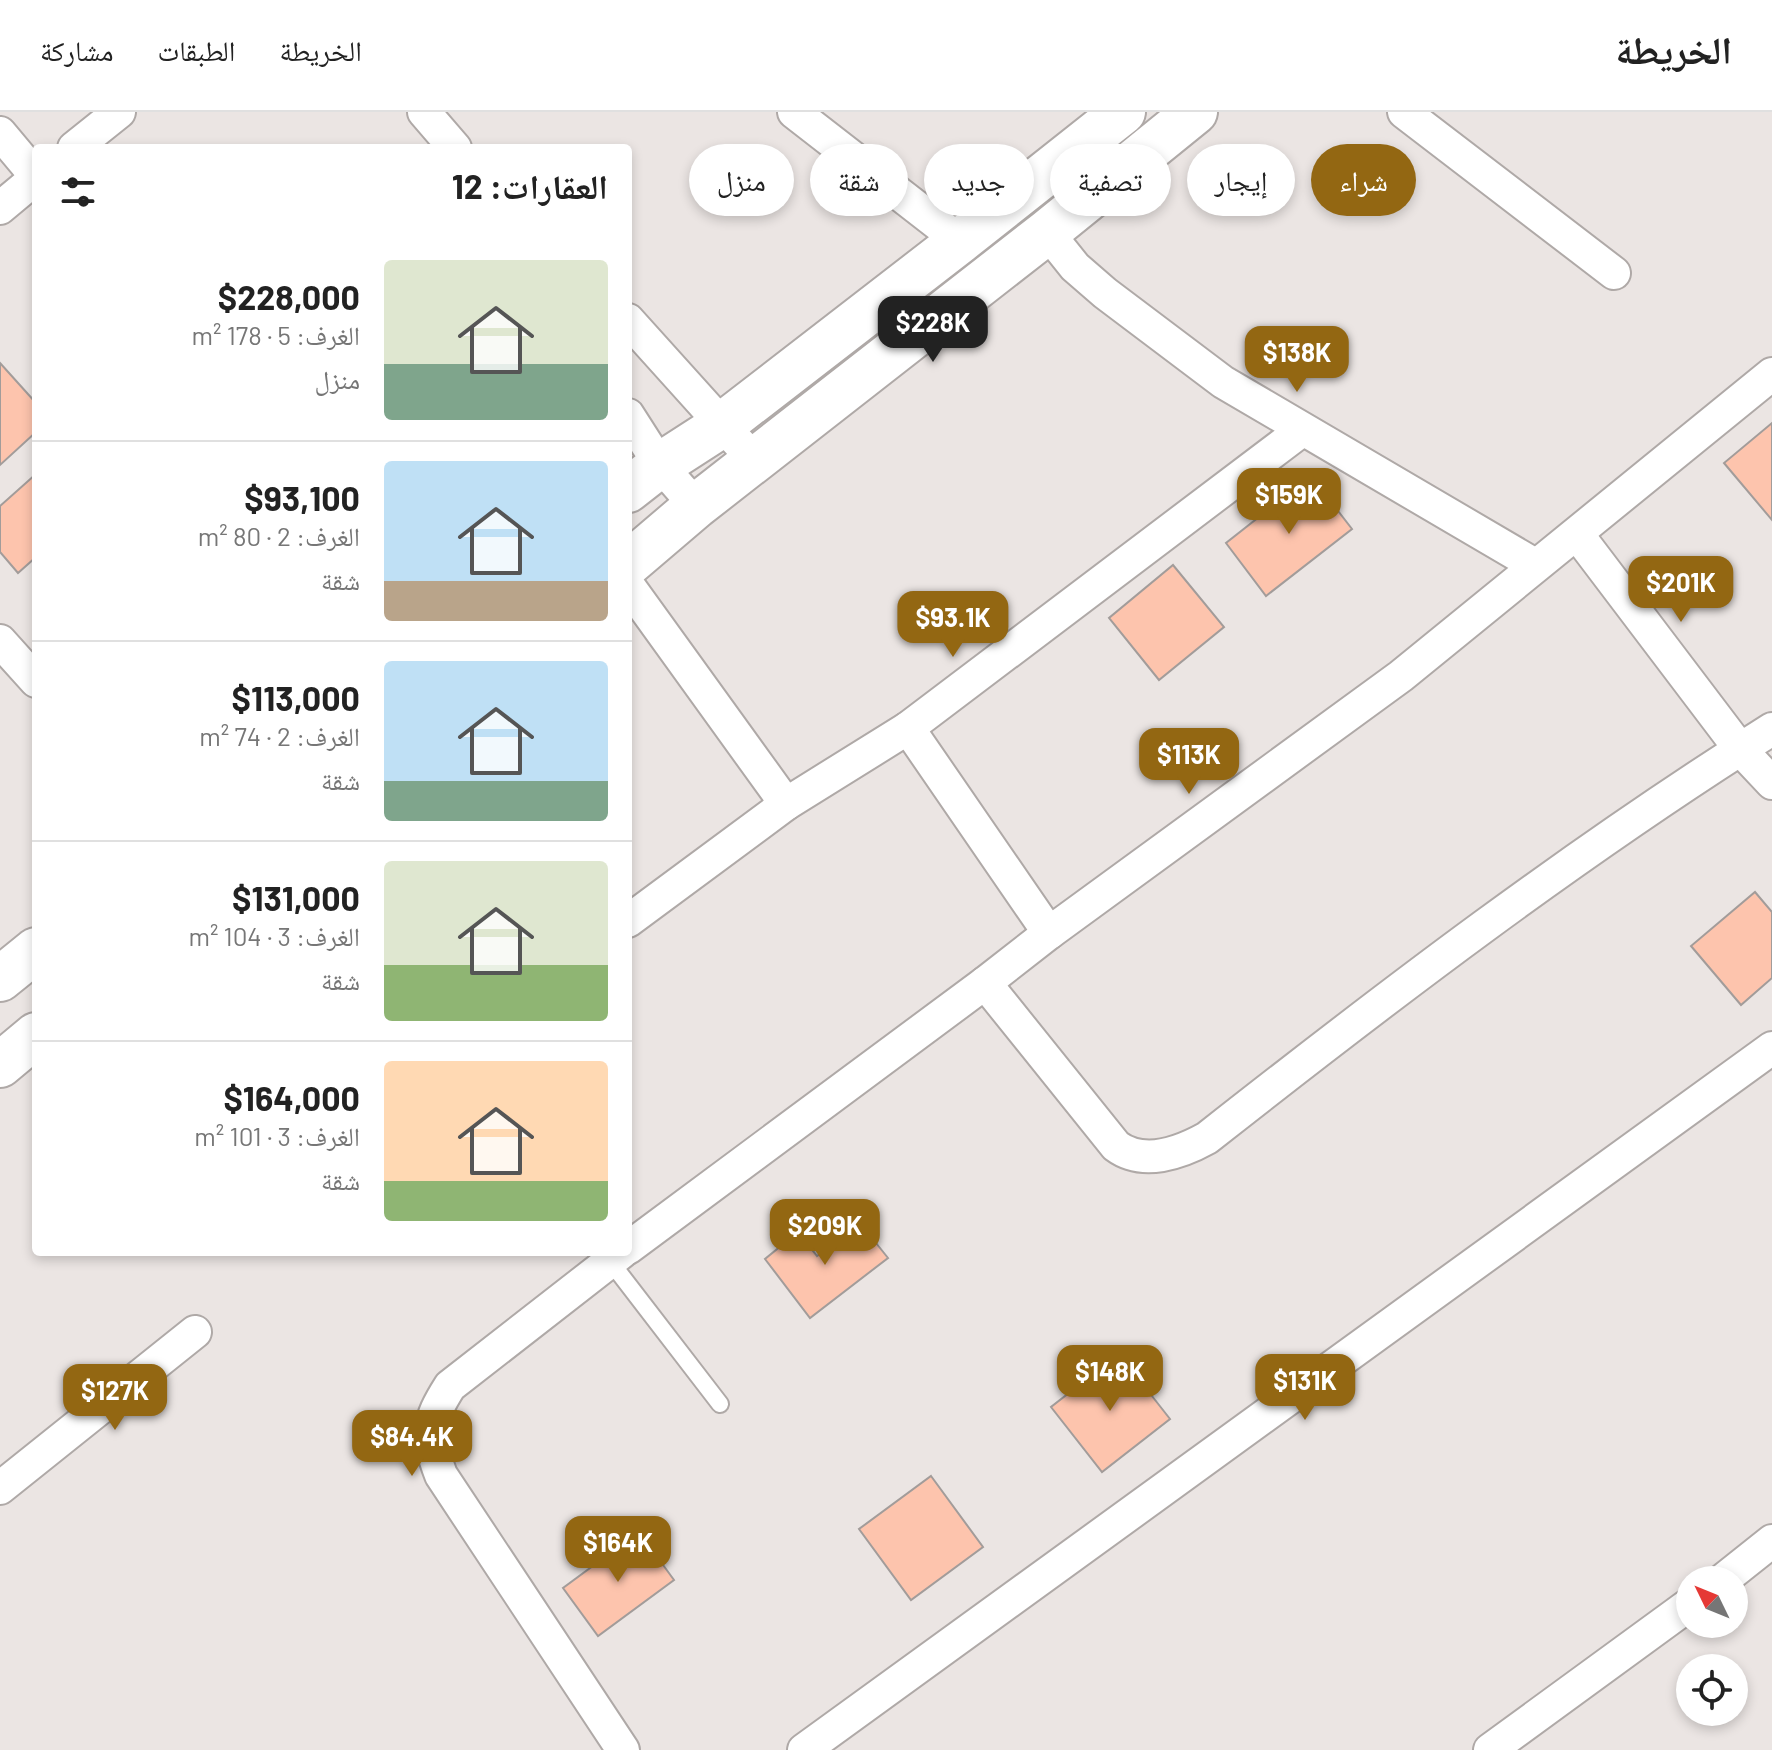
<!DOCTYPE html>
<html lang="ar">
<meta charset="utf-8">
<style>
:root{--surface:#fff;--page:#f6f6f6;--text:#222;--muted:#767676;--line:#e0e0e0;--accent:#936712}
body{margin:0;font-family:Barlow,"Noto Naskh Arabic",sans-serif;background:var(--page);color:var(--text);direction:rtl;height:100vh;display:flex;flex-direction:column;font-size:30px;white-space:nowrap}
*{box-sizing:border-box;margin:0}
p{font-size:26px;color:var(--muted)}
.icon{flex:none;width:44px;height:44px;fill:none;stroke:currentColor;stroke-width:2;stroke-linecap:round;stroke-linejoin:round}
.map{position:relative;flex:1;overflow:hidden;direction:ltr}
.details{position:absolute;left:32px;top:32px;width:600px;height:1112px;display:flex;flex-direction:column;background:var(--surface);border-radius:8px;box-shadow:0 4px 12px #0003;direction:rtl}
.details>*{flex:none}
.hud{position:absolute;left:656px;top:32px;width:760px;height:72px;direction:rtl;display:flex;gap:16px}
.needle{width:52px;rotate:313deg}
.controls{position:absolute;left:1676px;top:1454px;display:grid;gap:16px}
.controls a{display:grid;place-items:center;width:72px;height:72px;border-radius:50%;background:var(--surface);box-shadow:0 4px 12px #0003;font-size:40px}
.price{position:absolute;translate:-50% -68px;padding:0 18px;border-radius:16px;background:var(--accent);color:#fff;font-size:26px;line-height:52px;filter:drop-shadow(0 2px 4px #0008)}
.price::after{content:'';position:absolute;left:50%;top:48px;width:24px;height:18px;margin-left:-12px;background:inherit;clip-path:polygon(0 0,100% 0,50% 100%)}
.price.selected{background:#222;color:#fff}
ul{padding:0;list-style:none}
li{display:flex;align-items:center;gap:24px;height:200px;padding:0 24px}
li+li{border-top:2px solid var(--line)}
li span{display:grid;place-items:center;flex:none;width:224px;height:160px;border-radius:8px;color:#555}
li>.icon{margin-inline-start:auto}
span .icon{width:96px;height:96px;fill:#fffc;stroke-width:1}
li b{font-size:34px}
h2{display:flex;justify-content:space-between;align-items:center;height:96px;padding:0 24px;font-size:34px}
.chip{padding:0 28px;border-radius:36px;background:var(--surface);box-shadow:0 4px 12px #0003;font-size:28px;line-height:72px}
.chip.selected{background:var(--accent);color:#fff}
header{display:flex;align-items:center;gap:48px;box-sizing:border-box;height:112px;padding:0 40px;background:var(--surface);border-bottom:2px solid var(--line)}
header strong{font-size:38px}
nav{display:flex;gap:44px;margin-inline-start:auto;font-size:28px}
.map>svg:first-child{display:block}
.building{fill:#fdc4ad;stroke:#a29c9a;stroke-width:2}
.lines{fill:none;stroke-linecap:round;stroke-linejoin:round}
.lane-casing{stroke:#afa9a7;stroke-width:20}
.street-casing{stroke:#afa9a7;stroke-width:36}
.secondary-casing{stroke:#afa9a7;stroke-width:48}
.lane{stroke:#fff;stroke-width:16}
.street{stroke:#fff;stroke-width:32}
.secondary{stroke:#fff;stroke-width:44}
</style>
<header>
<strong>الخريطة</strong>
<nav><a>الخريطة</a><a>الطبقات</a><a>مشاركة</a></nav>
</header>
<div class="map">
<svg width="1772" height="1638" viewBox="0 0 1772 1638">
<rect width="100%" height="100%" fill="#ebe5e3"/>
<g class="building">
<path d="M0 251 36 291V320L0 353Z"/>
<path d="M1772 311V408L1724 351Z"/>
<path d="M36 362V445L18 461 0 440V394Z"/>
<path d="M1311 364 1352 417 1266 484 1226 431Z"/>
<path d="M1173 453 1224 515 1159 568 1109 506Z"/>
<path d="M1755 780 1772 800V866L1741 893 1691 834Z"/>
<path d="M860 1111 888 1146 810 1206 765 1147 798 1120 817 1144Z"/>
<path d="M1119 1242 1170 1307 1102 1360 1051 1295Z"/>
<path d="M931 1364 983 1435 911 1488 859 1417Z"/>
<path d="M639 1420 674 1468 598 1524 563 1476Z"/>
</g>
<g class="lines">
<defs>
<path id="lane" d="M610 1149 720 1292"/>
<g id="street">
<path d="M424 0 455 36"/>
<path d="M794 0 960 129"/>
<path d="M1404 0 1614 161"/>
<path d="M0 21 36 64"/>
<path d="M74 36 119 0"/>
<path d="M0 96 36 66"/>
<path d="M1047 120 1075 155 1105 181 1223 270 1535 453"/>
<path d="M628 208 755 349"/>
<path d="M628 303 660 353 696 394"/>
<path d="M1577 422 1740 637 1772 671"/>
<path d="M628 473 786 692"/>
<path d="M0 529 36 569"/>
<path d="M908 616 1049 821"/>
<path d="M628 809 786 692 908 616 1302 318"/>
<path d="M985 871 1116 1034C1143 1054 1180 1041 1207 1026 1390 882 1575 741 1772 617"/>
<path d="M628 1136 985 871 1049 821 1401 564 1772 262"/>
<path d="M622 1140 450 1274C427 1310 426 1323 441 1363L623 1638"/>
<path d="M0 1376 195 1220"/>
<path d="M1723 1468 1772 1429"/>
<path d="M804 1638 1772 936"/>
<path d="M1490 1638 1690 1492"/>
</g>
<g id="secondary">
<path d="M628 378 660 353 722 313 960 129 1123 0"/>
<path d="M628 452 696 394 1047 120 1195 0"/>
<path d="M0 867 36 838"/>
<path d="M0 953 36 923"/>
</g>
</defs>
<use href="#lane" class="lane-casing"/>
<use href="#street" class="street-casing"/>
<use href="#secondary" class="secondary-casing"/>
<use href="#lane" class="lane"/>
<use href="#street" class="street"/>
<use href="#secondary" class="secondary"/>
</g>
</svg>
<div class="controls">
<a><svg class="needle" viewBox="-14 -14 28 28"><path d="M0-13l5 13h-10z" fill="#e53935"/><path d="M0 13l5-13h-10z" fill="#767676"/></svg></a>
<a><svg class="icon" aria-label="locate" viewBox="0 0 24 24"><circle cx="12" cy="12" r="6"/><path d="M12 2v4M12 18v4M2 12h4M18 12h4"/></svg></a>
</div>
<b class="price selected" style="left:933px;top:252px">$228K</b>
<b class="price" style="left:1297px;top:282px">$138K</b>
<b class="price" style="left:1289px;top:424px">$159K</b>
<b class="price" style="left:1681px;top:512px">$201K</b>
<b class="price" style="left:953px;top:547px">$93.1K</b>
<b class="price" style="left:1189px;top:684px">$113K</b>
<b class="price" style="left:825px;top:1155px">$209K</b>
<b class="price" style="left:1110px;top:1301px">$148K</b>
<b class="price" style="left:1305px;top:1310px">$131K</b>
<b class="price" style="left:115px;top:1320px">$127K</b>
<b class="price" style="left:412px;top:1366px">$84.4K</b>
<b class="price" style="left:618px;top:1472px">$164K</b>
<div class="hud">
<a class="chip selected">شراء</a>
<a class="chip">إيجار</a>
<a class="chip">تصفية</a>
<a class="chip">جديد</a>
<a class="chip">شقة</a>
<a class="chip">منزل</a>
</div>
<section class="details">
<h2>العقارات: 12<svg class="icon" aria-label="filters" viewBox="0 0 24 24"><path d="M4 7h16M4 17h16"/><circle cx="9" cy="7" r="2"/><circle cx="15" cy="17" r="2"/></svg></h2>
<ul>
<li><span style="background:linear-gradient(#dfe7d0 65%,#7fa58c 0)"><svg class="icon" aria-label="home" viewBox="0 0 24 24"><path d="M3 11l9-7 9 7M6 9v11h12V9"/></svg></span><div><b>$228,000</b><p>الغرف: 5 · 178 m²</p><p>منزل</p></div></li>
<li><span style="background:linear-gradient(#bfe0f5 75%,#b9a48a 0)"><svg class="icon" aria-label="home" viewBox="0 0 24 24"><path d="M3 11l9-7 9 7M6 9v11h12V9"/></svg></span><div><b>$93,100</b><p>الغرف: 2 · 80 m²</p><p>شقة</p></div></li>
<li><span style="background:linear-gradient(#bfe0f5 75%,#7fa58c 0)"><svg class="icon" aria-label="home" viewBox="0 0 24 24"><path d="M3 11l9-7 9 7M6 9v11h12V9"/></svg></span><div><b>$113,000</b><p>الغرف: 2 · 74 m²</p><p>شقة</p></div></li>
<li><span style="background:linear-gradient(#dfe7d0 65%,#8fb573 0)"><svg class="icon" aria-label="home" viewBox="0 0 24 24"><path d="M3 11l9-7 9 7M6 9v11h12V9"/></svg></span><div><b>$131,000</b><p>الغرف: 3 · 104 m²</p><p>شقة</p></div></li>
<li><span style="background:linear-gradient(#ffd9b3 75%,#8fb573 0)"><svg class="icon" aria-label="home" viewBox="0 0 24 24"><path d="M3 11l9-7 9 7M6 9v11h12V9"/></svg></span><div><b>$164,000</b><p>الغرف: 3 · 101 m²</p><p>شقة</p></div></li>
</ul>
</section>
</div>
